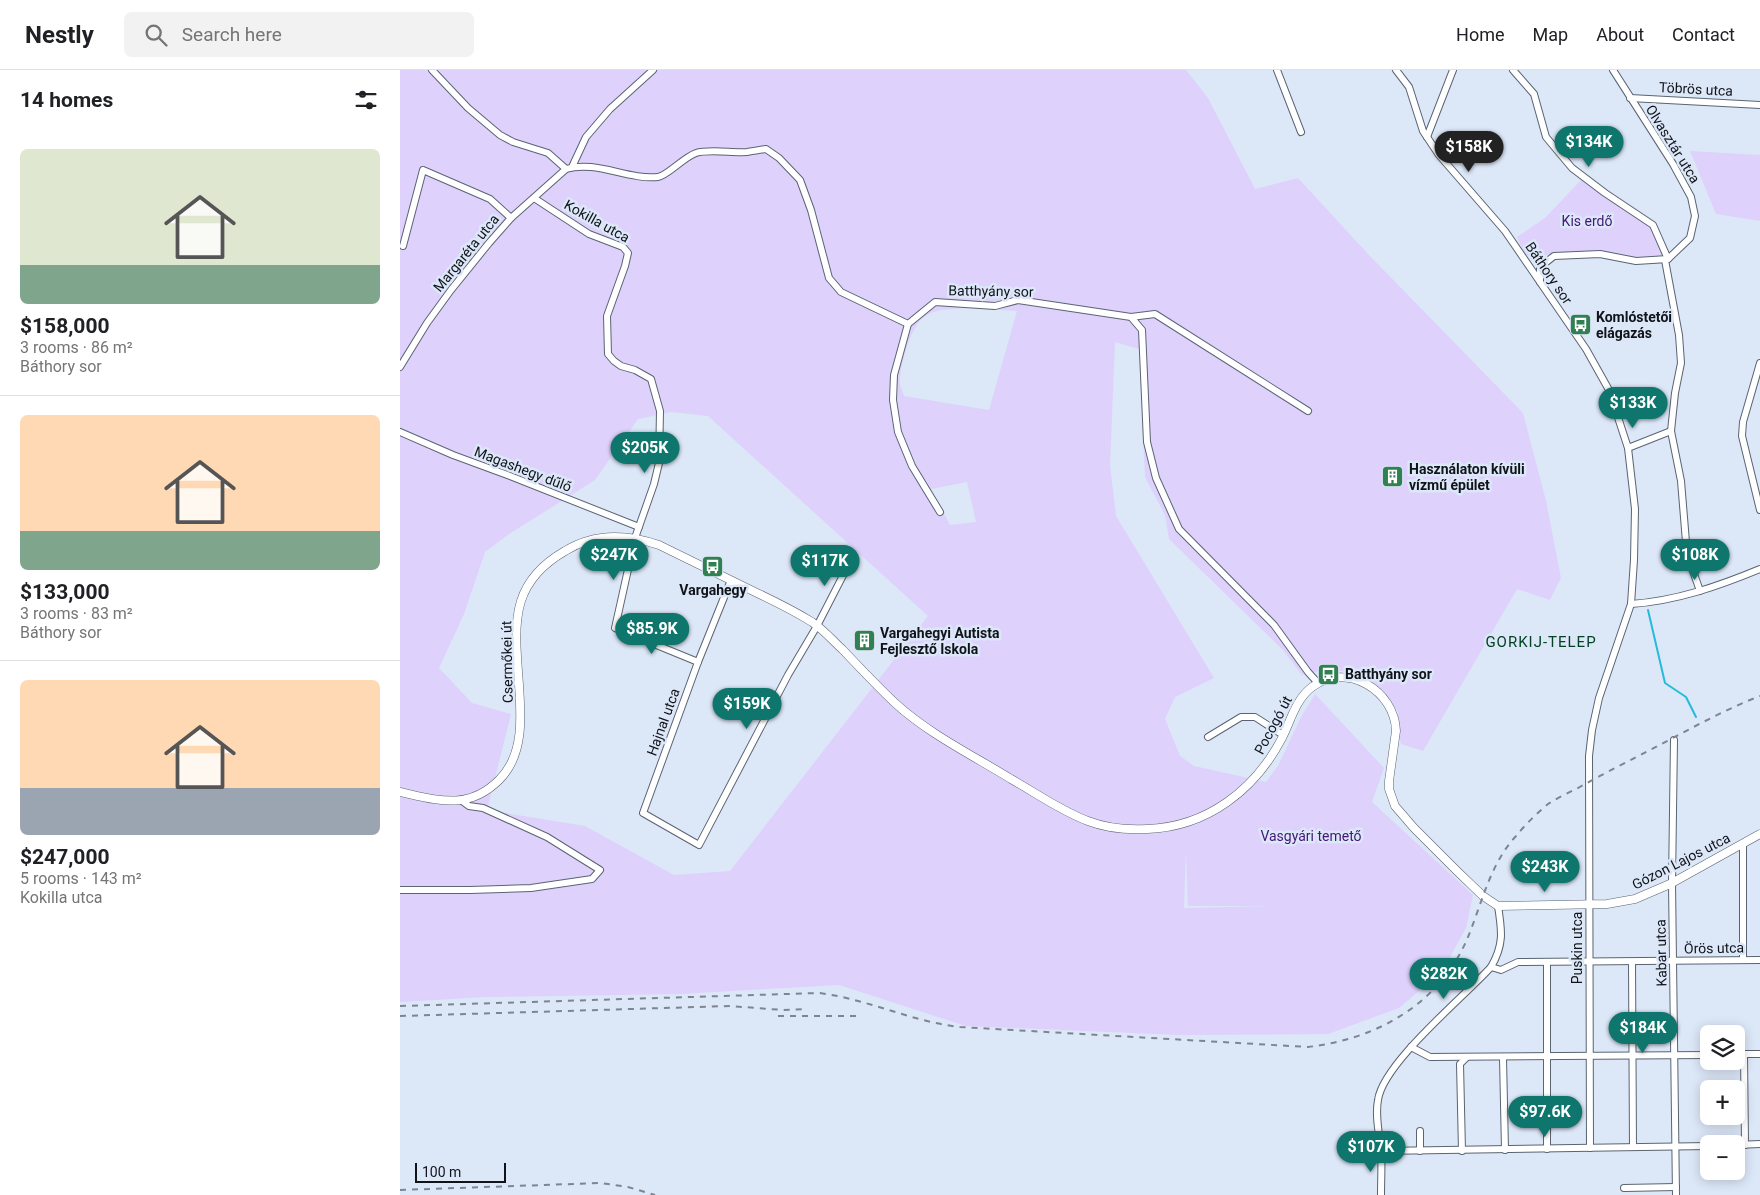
<!DOCTYPE html>
<meta charset="utf-8">
<style>
:root{--surface:#fff;--page:#f2f2f2;--text:#202124;--muted:#757577;--line:#e0e0e0;--accent:#0f766e}
body{margin:0;font-family:Roboto,sans-serif;background:var(--page);color:var(--text);height:100vh;display:flex;flex-direction:column;font-size:19px;white-space:nowrap}
*{box-sizing:border-box;margin:0}
p{font-size:16px;color:var(--muted)}
.icon{flex:none;width:28px;height:28px;fill:none;stroke:currentColor;stroke-width:2;stroke-linecap:round;stroke-linejoin:round}
.map{position:relative;flex:1;overflow:hidden}
.panel{display:flex;flex-direction:column;background:var(--surface);width:400px}
.panel>*{flex:none}
.fabs{position:absolute;left:1300px;top:955px;display:grid;gap:10px}
.fabs a{display:grid;place-items:center;width:45px;height:45px;border-radius:8px;background:var(--surface);box-shadow:0 2px 12px #0003;font-size:25px}
.scale{position:absolute;left:15px;bottom:12px;width:91px;box-sizing:border-box;padding-left:5px;border:2px solid #101319;border-top:0;font-size:14px;line-height:18px;white-space:nowrap;color:#101319;-webkit-text-stroke:4px #dce7f8;paint-order:stroke}
.price{position:absolute;translate:-50% -42px;padding:0 11px;border-radius:18px;background:var(--accent);color:#fff;font-size:16px;line-height:32px;filter:drop-shadow(0 1px 2px #0008)}
.price::after{content:'';position:absolute;left:50%;top:30px;width:15px;height:11px;margin-left:-8px;background:inherit;clip-path:polygon(0 0,100% 0,50% 100%)}
.price.current{background:#222;color:#fff}
ul{padding:0;list-style:none}
li{display:grid;align-content:center;gap:10px;height:265px;padding:0 20px}
li+li{border-top:1px solid var(--line)}
li span{display:grid;place-items:center;height:155px;border-radius:8px;color:#555}
li>.icon{margin-inline-start:auto}
span .icon{width:90px;height:90px;fill:#fffc;stroke-width:1}
li b{font-size:21px}
h2{display:flex;justify-content:space-between;align-items:center;height:60px;padding:0 20px;font-size:21px}
header{display:flex;align-items:center;gap:30px;box-sizing:border-box;height:70px;padding:0 25px;background:var(--surface);border-bottom:1px solid var(--line)}
header strong{font-size:24px}
nav{display:flex;gap:28px;margin-inline-start:auto;font-size:18px}
.search{width:350px;height:45px;background:var(--page);display:flex;align-items:center;gap:12px;box-sizing:border-box;padding:0 18px;border-radius:8px;color:var(--muted);font-size:19px}
main{display:flex;flex:1;min-height:0}
.map>svg:first-child{display:block}
.green{fill:#ded1fc;fill-rule:evenodd}
.lines{fill:none;stroke-linecap:round;stroke-linejoin:round}
.stream{stroke:#26bbdb;stroke-width:2}
.minor-casing{stroke:#5a6472;stroke-width:8}
.major-casing{stroke:#5a6472;stroke-width:9}
.minor{stroke:#fff;stroke-width:6}
.major{stroke:#fff;stroke-width:8}
.rail{stroke:#7e8591;stroke-width:2;stroke-dasharray:6 6;stroke-linecap:butt}
.labels{text-anchor:middle;stroke-width:5;stroke-linejoin:round;paint-order:stroke}
.street-label{font-size:14px;fill:#101319;stroke:#dce7f8}
.park-label{font-size:14px;fill:#451578;stroke:#dce7f8}
.poi-label{font-size:14px;font-weight:bold;fill:#101319;stroke:#dce7f8;text-anchor:start}
.neighbourhood-label{font-size:15px;letter-spacing:1px;fill:#034122;stroke:#dce7f8}
</style>
<header>
<strong>Nestly</strong>
<div class="search"><svg class="icon" aria-label="search" viewBox="0 0 24 24"><circle cx="10" cy="10" r="6"/><path d="M15 15l6 6"/></svg>Search here</div>
<nav><a>Home</a><a>Map</a><a>About</a><a>Contact</a></nav>
</header>
<main>
<section class="panel">
<h2>14 homes<svg class="icon" aria-label="filters" viewBox="0 0 24 24"><path d="M4 7h16M4 17h16"/><circle cx="9" cy="7" r="2"/><circle cx="15" cy="17" r="2"/></svg></h2>
<ul>
<li><span style="background:linear-gradient(#dfe7d0 75%,#7fa58c 0)"><svg class="icon" aria-label="home" viewBox="0 0 24 24"><path d="M3 11l9-7 9 7M6 9v11h12V9"/></svg></span><div><b>$158,000</b><p>3 rooms · 86 m²</p><p>Báthory sor</p></div></li>
<li><span style="background:linear-gradient(#ffd9b3 75%,#7fa58c 0)"><svg class="icon" aria-label="home" viewBox="0 0 24 24"><path d="M3 11l9-7 9 7M6 9v11h12V9"/></svg></span><div><b>$133,000</b><p>3 rooms · 83 m²</p><p>Báthory sor</p></div></li>
<li><span style="background:linear-gradient(#ffd9b3 70%,#9aa5b1 0)"><svg class="icon" aria-label="home" viewBox="0 0 24 24"><path d="M3 11l9-7 9 7M6 9v11h12V9"/></svg></span><div><b>$247,000</b><p>5 rooms · 143 m²</p><p>Kokilla utca</p></div></li>
</ul>
</section>
<div class="map">
<svg width="1360" height="1125" viewBox="0 0 1360 1125">
<rect width="100%" height="100%" fill="#dce7f8"/>
<g class="green">
<path d="M0 0H786L808 28 855 119 898 108 967 183 1123 343 1146 431 1161 508 1150 530 1117 519 1023 681 1001 674 998 662V642L984 622 968 607 937 600 920 601 902 605 883 580 769 469 765 445 745 407 739 279 715 272 710 395 716 446 814 608 775 627 765 649 780 686 794 696 866 712 878 696 901 647 915 624 984 698 972 732 1073 825 1066 858 1043 900 999 938 928 964 779 965 566 956 439 915 279 924 86 927 0 932ZM568 238 617 241 589 340 504 326C503 322 501 318 500 314 499 299 510 258 523 248 535 238 553 239 568 238ZM271 342 308 346 528 546 330 801 274 805 185 756 87 740 111 644 72 633 39 598 64 544 85 482 109 464 195 410 238 349ZM567 412 576 452 550 455 531 419ZM786 779 788 836H873L784 838Z"/>
<path d="M1290 81 1360 85V151L1316 144Z"/>
<path d="M1184 107 1253 155 1265 190 1236 191 1200 184 1154 183 1143 186H1129L1125 184 1117 167 1145 148Z"/>
</g>
<g class="lines">
<path class="stream" d="M1248 540 1265 613 1286 627 1296 647"/>
<defs>
<g id="minor">
<path d="M32 0 68 38 100 65 113 72 148 83 166 99C196 90 227 110 258 107 267 106 284 87 296 83 308 79 333 83 347 82 353 81 359 80 366 79L379 88 400 110 411 140 429 208 441 222 508 254"/>
<path d="M877 0 901 62"/>
<path d="M996 0 1009 17 1023 61 1039 85 1105 161 1186 279 1209 320 1228 378 1235 439 1234 490 1231 534 1199 628 1192 660 1189 686 1190 1078"/>
<path d="M1113 0 1134 24 1146 67 1172 98 1205 123 1253 155 1268 189"/>
<path d="M1230 28 1360 35"/>
<path d="M1027 67 1053 0"/>
<path d="M172 97 186 67 210 39 253 0"/>
<path d="M134 128 189 164 223 177 228 183 225 196 207 246 208 284 214 291 221 296 235 300 251 309 260 341 259 393 254 414 235 468 215 558 298 592"/>
<path d="M3 176 23 100 90 129 111 148"/>
<path d="M1265 190 1279 265 1281 293 1275 323 1271 361 1281 411 1287 484 1300 521"/>
<path d="M1140 212V197L1154 186 1200 184 1236 191 1268 189 1290 168 1295 146 1291 127 1273 94 1213 0"/>
<path d="M731 247 755 244 908 341"/>
<path d="M1360 293 1343 352 1342 366 1360 440"/>
<path d="M0 297 27 253 51 220 89 173 111 148 166 99"/>
<path d="M0 362 53 385 110 406 239 457"/>
<path d="M1228 378 1271 361"/>
<path d="M540 442 512 396 498 362 493 330 494 305 508 254 535 232 595 236 618 230 731 247 742 260 747 372 756 408 779 459 874 555 908 602 918 613"/>
<path d="M331 510 298 592 243 743 299 775 388 605 417 556 452 488"/>
<path d="M1231 534C1276 531 1319 516 1360 499"/>
<path d="M808 667 841 647H855L883 665"/>
<path d="M1274 670 1272 813 1276 1125"/>
<path d="M0 820H70L131 818 192 809 200 800 147 767 83 738 69 736 61 730"/>
<path d="M1343 890V774"/>
<path d="M1147 892V1079"/>
<path d="M1232 892 1233 1077"/>
<path d="M1091 897 1101 900 1118 892 1360 890"/>
<path d="M1011 977 1030 987 1309 985"/>
<path d="M1336 984H1360"/>
<path d="M1344 984 1345 1075"/>
<path d="M1103 988 1105 1080"/>
<path d="M1020 1061V1081"/>
<path d="M1336 1075 1360 1074"/>
<path d="M981 1081 1309 1076"/>
<path d="M1062 1081 1060 994 1066 988"/>
<path d="M1224 1118 1276 1117"/>
<path d="M981 1125C981 1110 982 1094 981 1079 979 1063 975 1046 978 1030 983 993 1064 927 1091 897 1104 875 1102 861 1098 836"/>
</g>
<path id="major" d="M0 722C37 730 68 741 99 710 142 668 104 585 121 531 128 509 146 492 165 481 194 463 227 464 259 475 291 491 323 506 355 522 374 531 394 541 412 552 424 560 433 571 443 580 460 598 477 616 495 633 529 664 572 685 611 709 636 723 661 741 688 751 706 758 728 760 747 759 807 757 855 720 882 668 891 650 896 629 912 617 947 591 995 621 996 661L989 711V719L995 736 1014 758 1057 801 1083 826 1098 836 1207 834 1235 829 1270 814 1360 764"/>
</defs>
<use href="#minor" class="minor-casing"/>
<use href="#major" class="major-casing"/>
<use href="#minor" class="minor"/>
<use href="#major" class="major"/>
<g class="rail">
<path d="M0 936 419 923C468 929 512 952 560 957L908 977C977 969 1040 934 1068 867 1082 833 1090 794 1116 766 1125 755 1137 743 1148 734 1157 728 1168 723 1178 718 1201 705 1225 693 1248 681 1285 662 1321 641 1360 626"/>
<path d="M0 946 330 936 383 940 406 939"/>
<path d="M378 946H460"/>
<path d="M0 1120 201 1113 228 1117 255 1125"/>
</g>
</g>
<defs>
<symbol id="bus-square" viewBox="-11 -11 22 22"><rect x="-9" y="-9" width="18" height="18" rx="4" fill="#308051" stroke="#dce7f8"/><path d="M-5-6H5V4H4V6H2V4H-2V6H-4V4H-5ZM-3.5-4V0h7V-4ZM-3.5 1.2v1.5H-2V1.2ZM2 1.2v1.5H3.5V1.2Z" fill="#fff"/></symbol>
<symbol id="building-square" viewBox="-11 -11 22 22"><rect x="-9" y="-9" width="18" height="18" rx="4" fill="#308051" stroke="#dce7f8"/><path d="M-4-6H4V6H1V3H-1V6H-4ZM-2.5-4.3h1.7v1.8h-1.7ZM.8-4.3h1.7v1.8H.8ZM-2.5-1h1.7V.8h-1.7ZM.8-1h1.7V.8H.8Z" fill="#fff"/></symbol>
</defs>
<g fill-rule="evenodd">
<use href="#bus-square" x="1168" y="242" width="25" height="25"/>
<use href="#building-square" x="980" y="394" width="25" height="25"/>
<use href="#bus-square" x="300" y="484" width="25" height="25"/>
<use href="#building-square" x="452" y="558" width="25" height="25"/>
<use href="#bus-square" x="916" y="592" width="25" height="25"/>
</g>
<g class="labels">
<g class="street-label">
<text transform="translate(1296 19) rotate(3)" y="5">Töbrös utca</text>
<text transform="translate(1273 74) rotate(58)" y="5">Olvasztár utca</text>
<text transform="translate(197 151) rotate(29)" y="5">Kokilla utca</text>
<text transform="translate(66 183) rotate(-51)" y="5">Margaréta utca</text>
<text transform="translate(1149 203) rotate(56)" y="5">Báthory sor</text>
<text transform="translate(591 221) rotate(1)" y="5">Batthyány sor</text>
<text transform="translate(123 399) rotate(21)" y="5">Magashegy dűlő</text>
<text transform="translate(107 592) rotate(-91)" y="5">Csermőkei út</text>
<text transform="translate(263 652) rotate(-70)" y="5">Hajnal utca</text>
<text transform="translate(873 655) rotate(-62)" y="5">Pocogó út</text>
<text transform="translate(1281 791) rotate(-27)" y="5">Gózon Lajos utca</text>
<text transform="translate(1177 878) rotate(-90)" y="5">Puskin utca</text>
<text transform="translate(1314 878) rotate(-1)" y="5">Örös utca</text>
<text transform="translate(1261 883) rotate(-91)" y="5">Kabar utca</text>
</g>
<g class="park-label">
<text x="1187" y="156">Kis erdő</text>
<text x="911" y="771">Vasgyári temető</text>
</g>
<g class="poi-label">
<text x="1196" y="252">Komlóstetői<tspan x="1196" dy="16">elágazás</tspan></text>
<text x="1009" y="404">Használaton kívüli<tspan x="1009" dy="16">vízmű épület</tspan></text>
<text x="313" y="525" text-anchor="middle">Vargahegy</text>
<text x="480" y="568">Vargahegyi Autista<tspan x="480" dy="16">Fejlesztő Iskola</tspan></text>
<text x="945" y="609">Batthyány sor</text>
</g>
<g class="neighbourhood-label">
<text x="1141" y="577">GORKIJ-TELEP</text>
</g>
</g>
</svg>
<div class="fabs">
<a><svg class="icon" aria-label="layers" viewBox="0 0 24 24"><path d="M12 4l9 5-9 5-9-5zM3 14l9 5 9-5"/></svg></a>
<a>+</a>
<a>−</a>
</div>
<div class="scale">100 m</div>
<b class="price" style="left:1189px;top:98px">$134K</b>
<b class="price current" style="left:1069px;top:103px">$158K</b>
<b class="price" style="left:1233px;top:359px">$133K</b>
<b class="price" style="left:245px;top:404px">$205K</b>
<b class="price" style="left:214px;top:511px">$247K</b>
<b class="price" style="left:1295px;top:511px">$108K</b>
<b class="price" style="left:425px;top:517px">$117K</b>
<b class="price" style="left:252px;top:585px">$85.9K</b>
<b class="price" style="left:347px;top:660px">$159K</b>
<b class="price" style="left:1145px;top:823px">$243K</b>
<b class="price" style="left:1044px;top:930px">$282K</b>
<b class="price" style="left:1243px;top:984px">$184K</b>
<b class="price" style="left:1145px;top:1068px">$97.6K</b>
<b class="price" style="left:971px;top:1103px">$107K</b>
</div>
</main>
